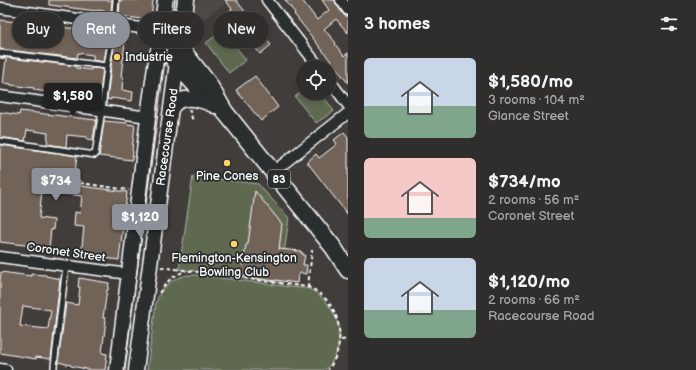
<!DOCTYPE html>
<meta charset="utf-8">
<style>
:root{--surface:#302e2c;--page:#3c3a38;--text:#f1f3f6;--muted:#a8a8a9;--line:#4b4a48;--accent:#8c9099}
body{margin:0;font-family:"Balsamiq Sans",sans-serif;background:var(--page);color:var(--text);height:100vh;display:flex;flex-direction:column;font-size:15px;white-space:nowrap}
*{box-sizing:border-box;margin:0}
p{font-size:13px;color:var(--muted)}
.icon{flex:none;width:22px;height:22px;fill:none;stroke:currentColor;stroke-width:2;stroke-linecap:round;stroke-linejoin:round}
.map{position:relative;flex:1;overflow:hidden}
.sheet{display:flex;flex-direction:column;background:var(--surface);width:348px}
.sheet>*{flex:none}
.banner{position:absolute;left:12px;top:12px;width:276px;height:36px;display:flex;gap:8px}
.tools{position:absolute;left:296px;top:60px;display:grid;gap:8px}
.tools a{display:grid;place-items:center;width:40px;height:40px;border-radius:50%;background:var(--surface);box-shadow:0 2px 6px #0003,0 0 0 1px var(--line);font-size:20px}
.price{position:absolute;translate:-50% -34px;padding:0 9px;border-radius:4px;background:var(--accent);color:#fff;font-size:13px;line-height:26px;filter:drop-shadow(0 1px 2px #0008)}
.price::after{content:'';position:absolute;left:50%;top:24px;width:12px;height:9px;margin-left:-6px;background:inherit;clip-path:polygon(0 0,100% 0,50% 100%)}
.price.on{background:#222;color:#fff}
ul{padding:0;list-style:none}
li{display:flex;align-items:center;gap:12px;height:100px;padding:0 16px}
li span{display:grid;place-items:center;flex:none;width:112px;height:80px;border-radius:6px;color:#555}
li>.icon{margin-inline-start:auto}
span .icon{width:48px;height:48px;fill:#fffc;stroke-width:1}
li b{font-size:17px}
h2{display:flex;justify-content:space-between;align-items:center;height:48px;padding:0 16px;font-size:17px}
.pill{padding:0 14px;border-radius:18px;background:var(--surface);box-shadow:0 2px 6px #0003,0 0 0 1px var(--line);font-size:14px;line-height:36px}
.pill.on{background:var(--accent);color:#fff}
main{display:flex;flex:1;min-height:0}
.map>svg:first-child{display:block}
.built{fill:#4f4844}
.green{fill:#5e6950;stroke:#aeb4a8}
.building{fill:#726359;stroke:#fff;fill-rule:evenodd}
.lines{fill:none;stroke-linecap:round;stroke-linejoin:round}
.service-casing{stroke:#fff;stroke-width:8}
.minor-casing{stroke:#fff;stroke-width:13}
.secondary-casing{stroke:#fff;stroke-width:17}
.trunk-casing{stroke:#fff;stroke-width:19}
.path{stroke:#fff;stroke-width:2;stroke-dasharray:4 3;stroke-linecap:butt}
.service{stroke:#2a2d2e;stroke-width:5}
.minor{stroke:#2a2d2e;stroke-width:10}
.secondary{stroke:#2a2d2e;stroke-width:14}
.trunk{stroke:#2a2d2e;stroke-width:16}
.tram{stroke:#fff;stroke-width:1}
.poi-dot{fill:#ffd166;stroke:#2a2d2e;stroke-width:1.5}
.labels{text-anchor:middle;stroke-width:3.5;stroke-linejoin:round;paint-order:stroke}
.shield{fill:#2a2d2e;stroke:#bfc0c0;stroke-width:1}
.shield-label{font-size:11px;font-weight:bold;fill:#fff}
.poi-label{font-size:12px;fill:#fff;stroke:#2a2d2e}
.street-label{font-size:12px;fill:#fff;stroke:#2a2d2e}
</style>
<main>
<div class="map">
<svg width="348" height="370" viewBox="0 0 348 370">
<rect width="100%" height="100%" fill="#403d3b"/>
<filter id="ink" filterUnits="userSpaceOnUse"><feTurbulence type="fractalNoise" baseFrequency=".025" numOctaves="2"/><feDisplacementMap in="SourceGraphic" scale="8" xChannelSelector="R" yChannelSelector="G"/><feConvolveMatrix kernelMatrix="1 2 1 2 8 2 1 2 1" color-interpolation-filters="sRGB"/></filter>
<g filter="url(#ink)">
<path class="built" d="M197 0H229L192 28Z"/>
<g class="green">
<path d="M223 30 246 60 229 73 206 43Z"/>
<path d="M303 90V93H321L334 111 316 123 295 97Z"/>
<path d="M193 176 258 184 289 218 280 283 179 269Z"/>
<path d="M187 275H196L300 288C303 288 306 288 309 289 314 291 319 295 322 298 343 317 346 350 325 370H147L156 303C161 287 171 279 187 275Z"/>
</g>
<g class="building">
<path d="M49 0H112L111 12 97 10V11L49 5Z"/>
<path d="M120 0H153L151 20 119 16Z"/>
<path d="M225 0H236L271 45 260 54 228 12 232 9Z"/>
<path d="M285 0H302L317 20 329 10 322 0H335L336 4 343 14 345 16H348V33L336 19 324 29 336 43 335 44 344 56 348 53V83L294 14 295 13Z"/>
<path d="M0 20 69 28H73L76 30 94 33 95 30 109 32 104 62 93 60V55L78 53 77 58 0 49Z"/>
<path d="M115 41 125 42 121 77H123L122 90 133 92 132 101 111 98V100L107 99 111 67Z"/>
<path d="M0 57 76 66V68L91 70V68L103 69 99 101 59 96 60 94 34 90V88L11 85V84L3 83 6 59 0 58Z"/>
<path d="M255 76 278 107 261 121 236 90Z"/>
<path d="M20 111 96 120 93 140 87 139V137L67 135 66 147 47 144 48 133 27 130 25 141 0 137V112L19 115Z"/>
<path d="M104 121 127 123V124L135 125 132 150 133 151 132 160 99 156Z"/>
<path d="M344 132 348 137V215L307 162 316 154 319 158 323 155 337 144 334 140Z"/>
<path d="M0 145 77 156 74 180 81 181 80 186 127 192 119 260 81 255 84 227 74 226 75 212 80 213 82 196 42 191 39 218 54 220 53 230 51 229 49 248 0 242Z"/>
<path d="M255 191 282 224 279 249 301 251V253H303V255H305L303 265H307L306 274 300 273 299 275H298L297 283 275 280V281L241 276 246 245 248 244Z"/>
<path d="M1 272 31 276V274L46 275V276L60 279 51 359 36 357V359L0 353V282ZM23 306 51 310 48 329 20 326Z"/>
<path d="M79 278 109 283 108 290H107L103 318H105V320H106L102 353 107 354 105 370H92L81 368 71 366V365L58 362 66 303 78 305 80 287H78Z"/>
</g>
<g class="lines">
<defs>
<g id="service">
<path d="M1 53 107 66"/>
<path d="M0 141 95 155 102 110 107 66 114 25 116 0"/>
<path d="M54 370V366L66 266"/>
</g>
<g id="minor">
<path d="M267 0 319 67"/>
<path d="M341 0 348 10"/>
<path d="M0 8 162 31"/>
<path d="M329 80 348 105"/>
<path d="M0 96 148 117"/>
<path d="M273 172 348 113"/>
<path d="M0 257 129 274"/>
<path d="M0 369 6 370"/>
</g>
<g id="secondary">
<path d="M171 109C180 92 202 100 215 106"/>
<path d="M117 370 150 102 156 60 162 31"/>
<path d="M136 370 177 63"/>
</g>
<g id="trunk">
<path d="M166 0 162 33C162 53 201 92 216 105"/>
<path d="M162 31 167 32 171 36 208 83 225 112 333 247 348 270"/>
<path d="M179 52 186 0"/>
</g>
</defs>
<use href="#service" class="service-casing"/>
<use href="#minor" class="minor-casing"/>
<use href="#secondary" class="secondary-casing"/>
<use href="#trunk" class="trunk-casing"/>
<g class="path">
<path d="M189 109 193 121"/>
<path d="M80 183 129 190"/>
<path d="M161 267 308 287C342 301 348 343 328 370"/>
<path d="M308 287 312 250"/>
<path d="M159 293C167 281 172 276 186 271"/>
<path d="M341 340 348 339"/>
</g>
<use href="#service" class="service"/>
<use href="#minor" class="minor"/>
<use href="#secondary" class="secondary"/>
<use href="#trunk" class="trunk"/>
<path class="tram" d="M124 370 173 0"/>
</g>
</g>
<g class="poi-dot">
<circle cx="117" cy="57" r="4"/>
<circle cx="227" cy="163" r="4"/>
<circle cx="234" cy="244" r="4"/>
</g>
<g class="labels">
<rect class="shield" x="268" y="170" width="22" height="18" rx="3"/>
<g class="shield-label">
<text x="279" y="183">83</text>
</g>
<g class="poi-label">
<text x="125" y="61" text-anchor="start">Industrie</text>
<text x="227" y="180">Pine Cones</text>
<text x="234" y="262">Flemington-Kensington<tspan x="234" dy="14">Bowling Club</tspan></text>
</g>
<g class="street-label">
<text transform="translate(167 137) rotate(-82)" y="4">Racecourse Road</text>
<text transform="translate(66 252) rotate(8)" y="4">Coronet Street</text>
</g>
</g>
</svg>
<div class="tools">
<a><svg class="icon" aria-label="locate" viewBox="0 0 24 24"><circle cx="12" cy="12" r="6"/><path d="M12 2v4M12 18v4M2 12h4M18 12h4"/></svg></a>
</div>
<b class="price on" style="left:73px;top:117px">$1,580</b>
<b class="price" style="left:56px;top:202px">$734</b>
<b class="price" style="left:140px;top:238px">$1,120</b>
<div class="banner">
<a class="pill">Buy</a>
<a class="pill on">Rent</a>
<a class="pill">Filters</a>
<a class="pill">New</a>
</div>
</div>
<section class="sheet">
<h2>3 homes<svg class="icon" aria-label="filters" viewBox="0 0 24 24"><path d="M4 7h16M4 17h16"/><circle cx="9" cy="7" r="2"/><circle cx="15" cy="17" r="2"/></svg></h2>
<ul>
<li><span style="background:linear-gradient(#c9d6e8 60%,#7fa58c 0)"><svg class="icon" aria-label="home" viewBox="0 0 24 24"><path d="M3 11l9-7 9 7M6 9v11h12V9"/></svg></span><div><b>$1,580/mo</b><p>3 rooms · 104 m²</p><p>Glance Street</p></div></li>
<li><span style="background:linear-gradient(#f6c9c9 75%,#7fa58c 0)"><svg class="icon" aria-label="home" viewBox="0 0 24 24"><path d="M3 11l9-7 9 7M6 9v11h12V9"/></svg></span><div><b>$734/mo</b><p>2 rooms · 56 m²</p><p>Coronet Street</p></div></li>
<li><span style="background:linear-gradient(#c9d6e8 65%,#7fa58c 0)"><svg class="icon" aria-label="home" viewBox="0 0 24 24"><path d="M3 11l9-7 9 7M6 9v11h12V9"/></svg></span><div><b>$1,120/mo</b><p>2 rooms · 66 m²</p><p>Racecourse Road</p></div></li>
</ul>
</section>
</main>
